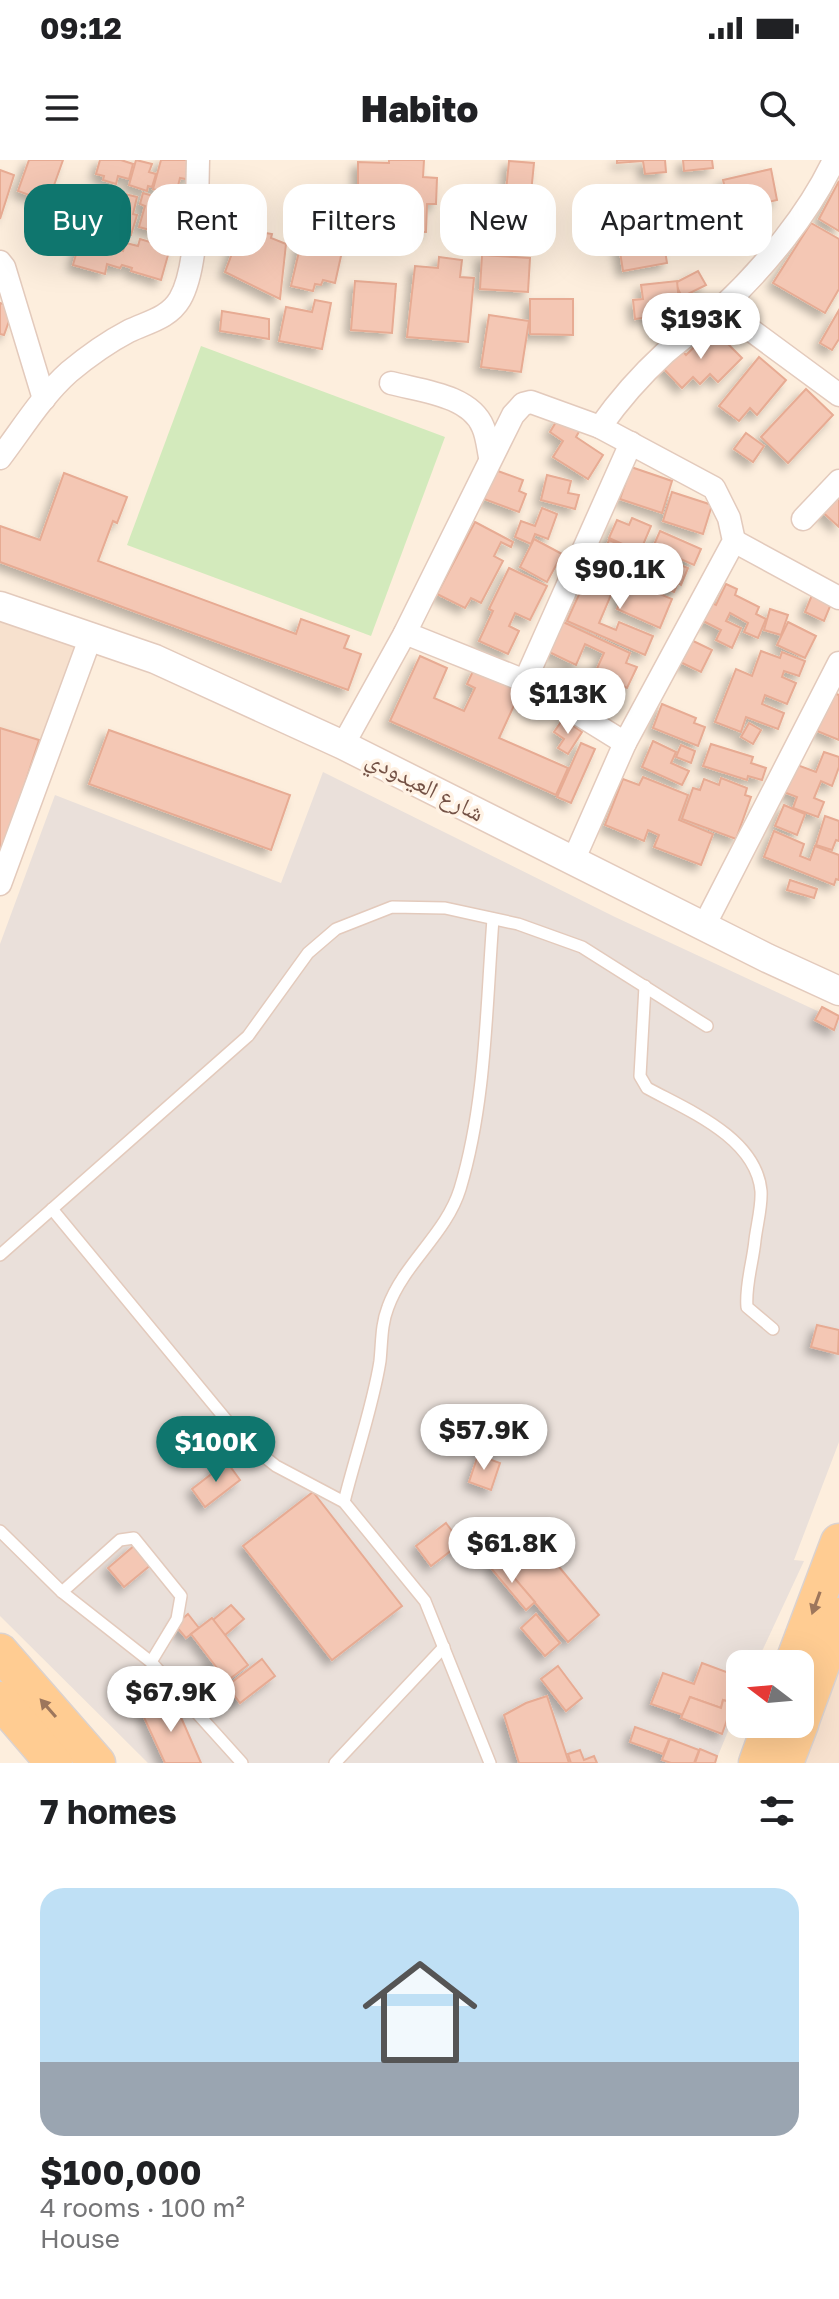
<!DOCTYPE html>
<meta charset="utf-8">
<style>
:root{--surface:#fff;--page:#f6f6f6;--text:#202124;--muted:#757577;--accent:#0f766e}
body{margin:0;font-family:"Golos Text","Noto Naskh Arabic",sans-serif;background:var(--page);color:var(--text);height:100vh;display:flex;flex-direction:column;font-size:30px;white-space:nowrap}
*{box-sizing:border-box;margin:0}
p{font-size:26px;color:var(--muted)}
.icon{flex:none;width:44px;height:44px;fill:none;stroke:currentColor;stroke-width:2;stroke-linecap:round;stroke-linejoin:round}
.map{position:relative;height:1603px;overflow:hidden}
.sheet{display:flex;flex-direction:column;background:var(--surface);flex:1}
.sheet>*{flex:none}
.guide{position:absolute;left:24px;top:24px;width:792px;height:72px;display:flex;gap:16px}
.needle{width:52px;rotate:286deg}
.fabs{position:absolute;left:726px;top:1490px;display:grid;gap:16px}
.fabs a{display:grid;place-items:center;width:88px;height:88px;border-radius:16px;background:var(--surface);box-shadow:0 8px 32px #0002;font-size:40px}
.price{position:absolute;translate:-50% -68px;padding:0 18px;border-radius:28px;background:#fff;color:#222;font-size:26px;line-height:52px;filter:drop-shadow(0 2px 4px #0008)}
.price::after{content:'';position:absolute;left:50%;top:48px;width:24px;height:18px;margin-left:-12px;background:inherit;clip-path:polygon(0 0,100% 0,50% 100%)}
.price.on{background:var(--accent);color:#fff}
ul{padding:0;list-style:none}
li{display:grid;align-content:center;gap:16px;height:424px;padding:0 40px}
li span{display:grid;place-items:center;height:248px;border-radius:24px;color:#555}
li>.icon{margin-inline-start:auto}
span .icon{width:144px;height:144px;fill:#fffc;stroke-width:1}
li b{font-size:34px}
h2{display:flex;justify-content:space-between;align-items:center;height:96px;padding:0 40px;font-size:34px}
.chip{padding:0 28px;border-radius:24px;background:var(--surface);box-shadow:0 8px 32px #0002;font-size:28px;line-height:72px}
.chip.on{background:var(--accent);color:#fff}
.status{display:flex;justify-content:space-between;align-items:center;height:56px;padding:0 40px;background:var(--surface);direction:ltr}
.status svg{height:22px;fill:currentColor}
header{display:flex;justify-content:space-between;align-items:center;height:104px;padding:0 40px;background:var(--surface);font-size:36px;font-weight:800}
.map>svg:first-child{display:block}
.residential{fill:#f7e1ce}
.industrial{fill:#eae0da}
.green{fill:#d3eabc}
.building{fill:#f4c7b4;stroke:#e7ab93;stroke-width:2;filter:url(#shadow)}
.lines{fill:none;stroke-linecap:round;stroke-linejoin:round}
.service-casing{stroke:#e3cabc;stroke-width:14}
.minor-casing{stroke:#e3cabc;stroke-width:25}
.tertiary-casing{stroke:#e3cabc;stroke-width:31}
.primary-casing{stroke:#dbd2cf;stroke-width:39}
.service{stroke:#fff;stroke-width:11}
.minor{stroke:#fff;stroke-width:22}
.tertiary{stroke:#fff;stroke-width:28}
.primary{stroke:#ffcc92;stroke-width:36}
.oneway{fill:#9d765c}
.labels{text-anchor:middle;stroke-width:7;stroke-linejoin:round;paint-order:stroke}
.street-label{font-size:24px;fill:#735145;stroke:#fff2e4}
</style>
<div class="status"><b>09:12</b><svg viewBox="0 0 49 12"><path d="M0 12V9h3v3zM5 12V6h3v6zM10 12V3h3v9zM15 12V0h3v12zM26 1h20v11H26zM47 4h2v5h-2z"/></svg></div>
<header><svg class="icon" aria-label="menu" viewBox="0 0 24 24"><path d="M4 6h16M4 12h16M4 18h16"/></svg>Habito<svg class="icon" aria-label="search" viewBox="0 0 24 24"><circle cx="10" cy="10" r="6"/><path d="M15 15l6 6"/></svg></header>
<div class="map">
<svg width="839" height="1603" viewBox="0 0 839 1603">
<defs>
<filter id="shadow"><feDropShadow dx="-5.5" dy="5.5" stdDeviation="4" flood-color="#0004"/></filter>
</defs>
<rect width="100%" height="100%" fill="#fdeedd"/>
<g class="residential">
<path d="M0 455 90 476 0 717Z"/>
<path d="M839 1461V1603H785Z"/>
</g>
<path class="industrial" d="M323 612 615 757 839 861V1282L794 1400 804 1401 756 1504H740V1542L715 1603H148L0 1456V784L55 635 281 723Z"/>
<path class="green" d="M201 186 445 277 371 476 127 385Z"/>
<g class="building">
<path d="M29 0H63L48 42 18 31Z"/>
<path d="M100 0H121L133 4 129 19 118 16 116 24 103 20 104 16 96 14Z"/>
<path d="M136 0 152 4 149 12 156 14 152 27 148 26 147 31 129 25Z"/>
<path d="M161 0H195L191 20 180 18 178 26 189 29 187 39 153 29Z"/>
<path d="M389 0H424L423 17 437 18 436 44H427L426 72 358 70V2L389 3Z"/>
<path d="M617 0H665L666 12 645 14 643 1 617 3Z"/>
<path d="M683 0H712L713 8 684 11Z"/>
<path d="M509 1 534 3 530 43 505 41Z"/>
<path d="M771 9 777 40 751 46 754 60 734 65 723 20Z"/>
<path d="M0 10 14 15 0 59Z"/>
<path d="M839 21V71L819 59Z"/>
<path d="M117 32 137 37 133 54 137 55 131 75 116 71 118 63 105 60 108 51 115 56 117 50 108 48 112 33 116 35Z"/>
<path d="M143 33 177 43 175 47 186 51 183 61 172 58 168 75 139 67 145 46 140 44Z"/>
<path d="M657 40 667 103 623 111 613 47Z"/>
<path d="M811 63 839 79V129L825 153 773 123Z"/>
<path d="M83 69 115 79 113 87 123 91 126 83 138 86 140 79 170 88 161 120 131 111 132 108 122 105 120 108 107 104 105 114 73 105Z"/>
<path d="M241 70 258 76 259 72 272 74 271 78 286 84 280 139 225 112Z"/>
<path d="M304 70 327 76 326 80 331 81 330 84 343 87 335 123 323 120 321 125 315 124 313 131 291 126Z"/>
<path d="M482 95 530 98 528 132 480 129Z"/>
<path d="M439 97 462 100 460 117 474 118 468 182 407 177 415 106 438 108Z"/>
<path d="M698 111 706 125 682 137 675 123Z"/>
<path d="M355 121 396 124 392 173 351 170Z"/>
<path d="M677 121 680 153 635 159 633 140 643 139 641 125Z"/>
<path d="M530 139H573V175L530 174Z"/>
<path d="M315 140 331 143 322 189 279 181 286 147 312 152Z"/>
<path d="M0 143 14 147 4 175 0 174Z"/>
<path d="M839 150V179L832 190 820 183Z"/>
<path d="M222 151 269 159V179L220 171Z"/>
<path d="M489 155 529 161 521 212 481 207Z"/>
<path d="M713 169 742 198 718 222 710 214 700 224 693 217 682 228 658 203 677 185 686 195Z"/>
<path d="M759 197 786 220 757 255 750 248 739 261 719 246Z"/>
<path d="M806 229 833 255 788 303 761 277Z"/>
<path d="M559 257 580 270 576 277 603 295 588 319 553 297 563 281 550 272Z"/>
<path d="M746 273 764 286 753 302 734 289Z"/>
<path d="M631 307 672 321 662 353 620 339Z"/>
<path d="M495 310 523 320 519 331 526 334 519 352 484 339Z"/>
<path d="M64 313 127 337 117 363 113 361 98 401 296 474 301 459 349 476 344 488 361 494 348 530 0 402V366L40 380Z"/>
<path d="M547 315 571 321 568 333 579 335 575 349 541 340Z"/>
<path d="M839 328V367L819 349Z"/>
<path d="M672 332 712 345 703 374 663 361Z"/>
<path d="M542 348 557 354 548 379 535 374 531 384 515 377 521 361 535 366Z"/>
<path d="M632 358 651 366 640 392 609 378 617 360 629 365Z"/>
<path d="M475 362 513 382 511 387 501 382 494 396 503 401 481 443 471 438 465 448 437 434Z"/>
<path d="M660 371 701 389 694 405 653 387Z"/>
<path d="M534 379 562 394 547 422 520 407Z"/>
<path d="M609 380 638 392 635 401 647 406 652 393 688 408 681 425 678 423 674 432 600 402Z"/>
<path d="M509 408 547 426 530 460 515 453 509 466 519 471 508 494 479 481 493 451 489 449Z"/>
<path d="M600 409 672 439 660 468 617 449 626 427 616 423 599 463 616 470 619 462 653 476 645 495 567 461 581 430 590 434Z"/>
<path d="M726 424 737 429 735 435 759 447 756 454 766 459 758 478 744 472 748 463 730 453 726 461 741 468 732 488 716 480 721 470 699 459 708 441 716 445Z"/>
<path d="M812 435 831 444 824 461 805 452Z"/>
<path d="M770 449 788 455 781 475 764 470Z"/>
<path d="M561 461 630 493 626 503 637 507 627 528 595 513 604 493 585 484 576 505 547 491Z"/>
<path d="M788 462 816 476 805 498 777 485Z"/>
<path d="M689 479 712 490 701 512 678 501Z"/>
<path d="M761 491 780 498 782 492 805 501 799 516 784 511 782 517 796 523 787 544 765 535 762 544 784 553 778 569 746 557 741 572 715 562 736 509 752 516Z"/>
<path d="M420 496 447 508 434 538 464 551 475 528 467 524 475 507 522 528 499 578 568 608 556 635 390 561Z"/>
<path d="M831 532 839 535V580L817 571Z"/>
<path d="M662 544 696 558 694 563 705 567 698 586 653 568Z"/>
<path d="M563 559 582 572 568 594 558 588 564 579 554 572Z"/>
<path d="M749 563 761 570 753 584 741 577Z"/>
<path d="M0 568 39 580 0 702Z"/>
<path d="M109 570 290 635 271 690 89 624Z"/>
<path d="M653 581 676 592 671 603 689 611 682 625 642 607Z"/>
<path d="M581 583 595 589 571 643 557 637Z"/>
<path d="M711 584 753 597 751 603 766 608 762 620 748 616 747 620 703 606Z"/>
<path d="M681 585 695 591 691 603 676 597Z"/>
<path d="M824 592 839 597V607L832 626 821 621 814 638 824 642 818 657 793 648 797 637 781 631 792 603 816 612Z"/>
<path d="M643 617 688 635 679 660 713 674 701 705 654 687 659 675 648 670 644 681 605 665 623 619 639 625Z"/>
<path d="M721 618 747 628 745 635 751 637 736 679 682 659 693 628 700 630 704 619 719 625Z"/>
<path d="M784 645 805 654 797 675 775 666Z"/>
<path d="M825 656 839 661V681L836 680 832 690 816 685Z"/>
<path d="M774 671 804 684 800 696 810 700 815 686 839 695V720L836 719 834 725 764 697Z"/>
<path d="M790 720 817 729 814 738 787 730Z"/>
<path d="M822 847 839 856 834 870 815 860Z"/>
<path d="M817 1165 839 1170 838 1194 811 1187Z"/>
<path d="M478 1295 500 1303 491 1330 469 1322Z"/>
<path d="M227 1302 240 1320 205 1347 192 1329Z"/>
<path d="M313 1332 402 1446 332 1500 243 1386Z"/>
<path d="M446 1363 461 1383 431 1406 416 1386Z"/>
<path d="M530 1372 599 1455 568 1482 498 1399Z"/>
<path d="M135 1385 152 1404 124 1427 108 1408Z"/>
<path d="M498 1399 535 1442 526 1450 490 1407Z"/>
<path d="M231 1445 244 1459 225 1475 213 1460Z"/>
<path d="M188 1454 199 1468 186 1478 175 1465Z"/>
<path d="M536 1454 560 1483 545 1496 521 1468Z"/>
<path d="M212 1458 248 1505 227 1521 191 1474Z"/>
<path d="M262 1499 275 1516 240 1543 227 1526Z"/>
<path d="M702 1503 740 1517 733 1543 723 1540 721 1548 690 1537 683 1555 651 1544 663 1513 694 1524Z"/>
<path d="M558 1506 582 1538 566 1551 541 1519Z"/>
<path d="M547 1536 569 1603H519L504 1555 526 1543Z"/>
<path d="M690 1537 721 1548 723 1540 733 1543 722 1574 681 1558Z"/>
<path d="M173 1539 201 1603H165L142 1553Z"/>
<path d="M635 1567 669 1579 663 1594 630 1582Z"/>
<path d="M670 1579 699 1590 694 1603H671L662 1600Z"/>
<path d="M700 1589 717 1596 715 1603H695Z"/>
<path d="M580 1590 584 1600 594 1596 597 1603H571L568 1594Z"/>
</g>
<g class="lines">
<defs>
<g id="service">
<path d="M645 826 640 916 647 928C687 950 756 977 761 1031 762 1046 757 1064 755 1080 753 1102 745 1125 747 1147L773 1169"/>
<path d="M52 1049 242 1279 276 1306 344 1342 425 1441 490 1603"/>
<path d="M0 1095 248 876 308 793 336 769 392 747 445 748 518 764 582 787 707 866"/>
<path d="M344 1342C355 1297 373 1246 380 1201 382 1182 381 1165 388 1147 404 1103 446 1074 460 1029 486 943 486 849 493 759"/>
<path d="M0 1371 62 1432 151 1502 242 1603"/>
<path d="M62 1432 120 1380 134 1378 181 1436 177 1459 151 1502"/>
<path d="M335 1603 444 1487"/>
</g>
<g id="minor">
<path d="M0 102 4 107 44 239"/>
<path d="M721 148 839 235"/>
<path d="M391 223C421 231 470 235 483 267 487 276 488 287 490 297"/>
<path d="M600 267 714 328 729 358 734 381 625 583"/>
<path d="M0 298C22 269 42 236 69 212 87 197 108 182 129 171 148 162 169 158 180 139 198 108 197 37 198 0"/>
<path d="M803 359 839 321"/>
<path d="M734 381 839 438"/>
<path d="M405 473 525 521 625 583 573 701"/>
<path d="M525 521 631 283"/>
<path d="M343 585 405 473 513 255 523 244 531 242 600 267C619 240 640 216 665 193 683 177 704 163 722 147 764 108 810 52 834 0"/>
<path d="M0 724 91 476"/>
<path d="M704 766 839 503"/>
</g>
<path id="tertiary" d="M0 446 155 499 343 585 767 798 839 831"/>
<g id="primary">
<path d="M0 1492 97 1603"/>
<path d="M793 1504 839 1382"/>
<path d="M0 1540 54 1603"/>
<path d="M800 1563 839 1456"/>
<path d="M757 1603 771 1564"/>
<path d="M785 1603 800 1564"/>
</g>
</defs>
<use href="#service" class="service-casing"/>
<use href="#minor" class="minor-casing"/>
<use href="#tertiary" class="tertiary-casing"/>
<use href="#primary" class="primary-casing"/>
<use href="#service" class="service"/>
<use href="#minor" class="minor"/>
<use href="#tertiary" class="tertiary"/>
<use href="#primary" class="primary"/>
</g>
<defs><path id="oneway-solid" d="M-6-.8H1V-3.2L6.5 0L1 3.2V.8H-6Z" transform="scale(2)"/></defs>
<g class="oneway">
<use href="#oneway-solid" transform="translate(816 1443) rotate(110)"/>
<use href="#oneway-solid" transform="translate(48 1548) rotate(-131)"/>
</g>
<g class="labels">
<g class="street-label">
<text transform="translate(425 626) rotate(27)" y="8">شارع العيدودي</text>
</g>
</g>
</svg>
<div class="fabs">
<a><svg class="needle" viewBox="-14 -14 28 28"><path d="M0-13l5 13h-10z" fill="#e53935"/><path d="M0 13l5-13h-10z" fill="#757577"/></svg></a>
</div>
<b class="price" style="left:701px;top:201px">$193K</b>
<b class="price" style="left:620px;top:451px">$90.1K</b>
<b class="price" style="left:568px;top:576px">$113K</b>
<b class="price" style="left:484px;top:1312px">$57.9K</b>
<b class="price on" style="left:216px;top:1324px">$100K</b>
<b class="price" style="left:512px;top:1425px">$61.8K</b>
<b class="price" style="left:171px;top:1574px">$67.9K</b>
<div class="guide">
<a class="chip on">Buy</a>
<a class="chip">Rent</a>
<a class="chip">Filters</a>
<a class="chip">New</a>
<a class="chip">Apartment</a>
</div>
</div>
<section class="sheet">
<h2>7 homes<svg class="icon" aria-label="filters" viewBox="0 0 24 24"><path d="M4 7h16M4 17h16"/><circle cx="9" cy="7" r="2"/><circle cx="15" cy="17" r="2"/></svg></h2>
<ul>
<li><span style="background:linear-gradient(#bfe0f5 70%,#9aa5b1 0)"><svg class="icon" aria-label="home" viewBox="0 0 24 24"><path d="M3 11l9-7 9 7M6 9v11h12V9"/></svg></span><div><b>$100,000</b><p>4 rooms · 100 m²</p><p>House</p></div></li>
</ul>
</section>
